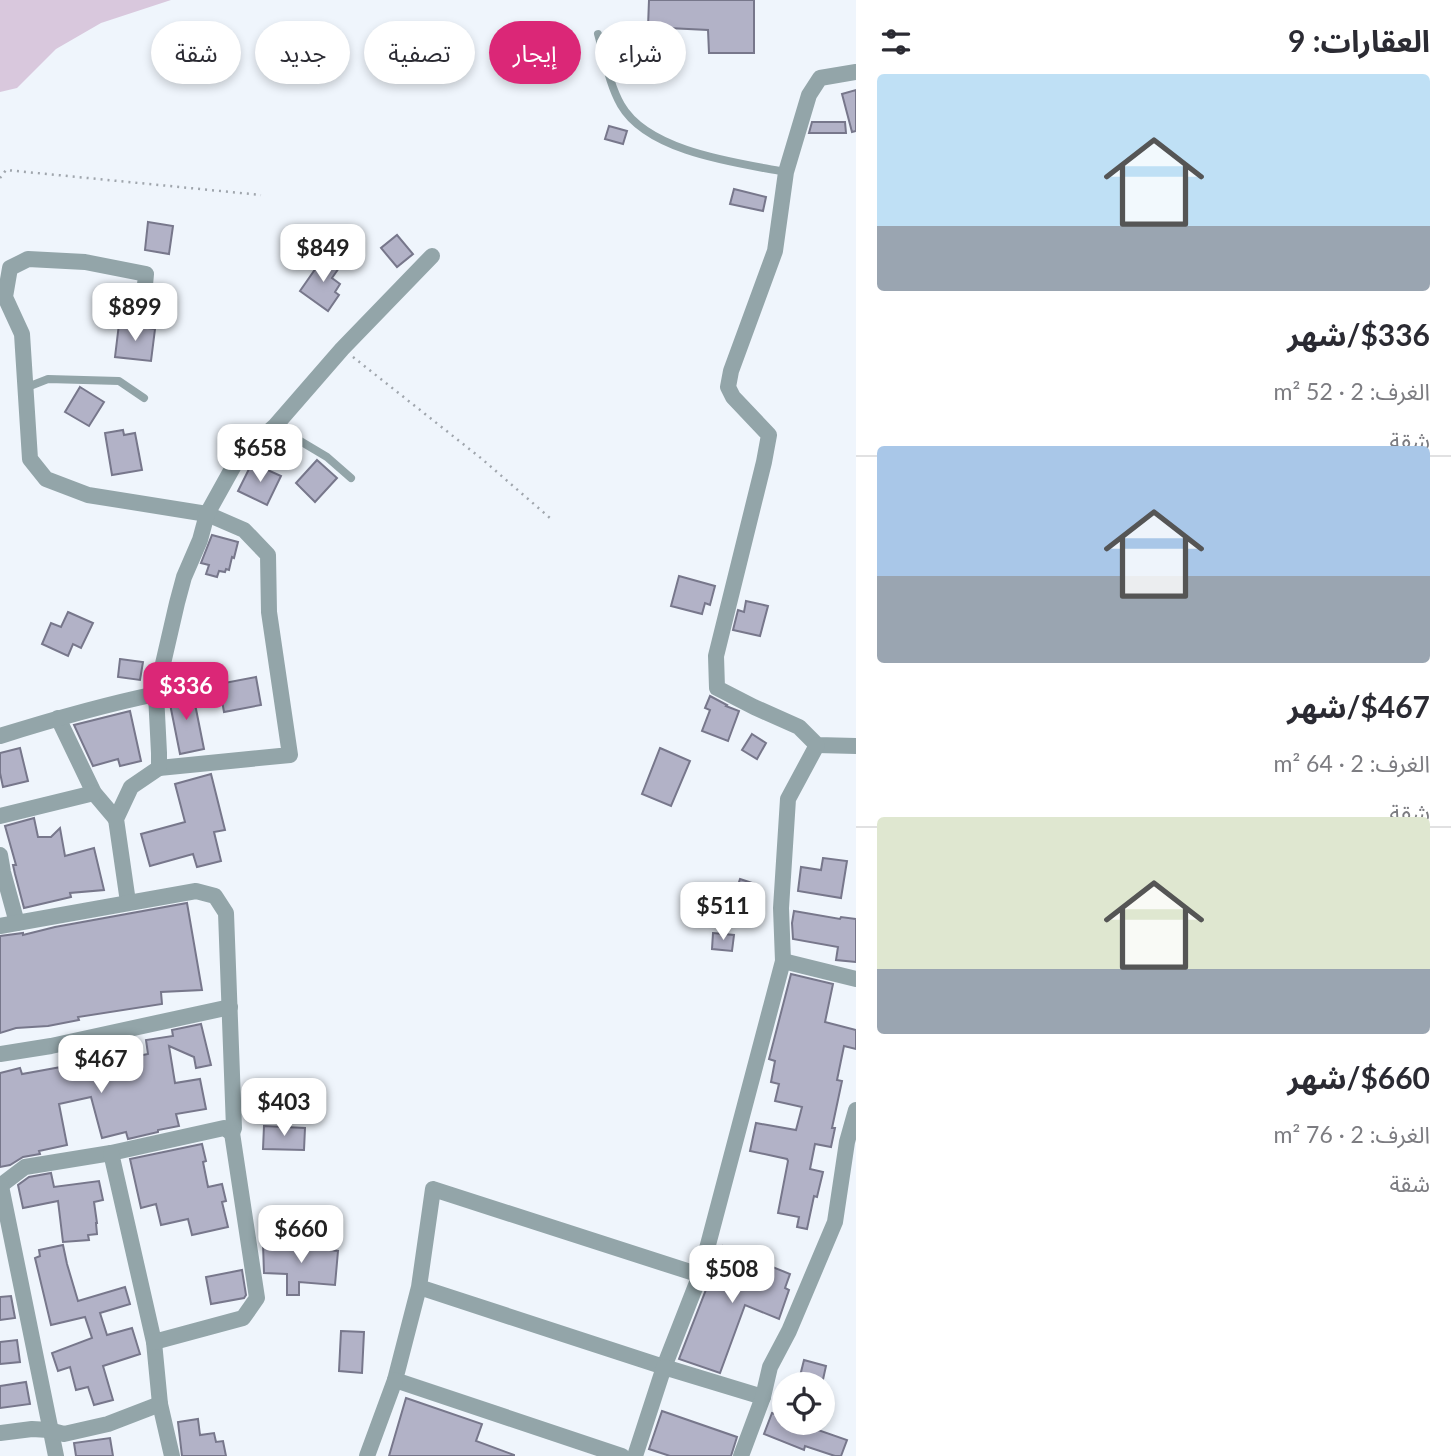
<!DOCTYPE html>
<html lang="ar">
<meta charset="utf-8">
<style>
:root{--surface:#fff;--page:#f2f2f3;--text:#2b2b33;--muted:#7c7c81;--line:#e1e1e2;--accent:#db2777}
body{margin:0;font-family:Lato,"Noto Sans Arabic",sans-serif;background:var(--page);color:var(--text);direction:rtl;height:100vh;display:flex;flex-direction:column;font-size:26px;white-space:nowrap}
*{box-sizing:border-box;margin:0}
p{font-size:23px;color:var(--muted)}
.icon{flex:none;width:38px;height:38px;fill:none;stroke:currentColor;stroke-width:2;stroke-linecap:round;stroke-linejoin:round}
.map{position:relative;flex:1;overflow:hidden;direction:ltr}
.sheet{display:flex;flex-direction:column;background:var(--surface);width:595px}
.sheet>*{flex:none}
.banner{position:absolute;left:21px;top:21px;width:665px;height:63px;direction:rtl;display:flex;gap:14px}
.buttons{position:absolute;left:772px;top:1372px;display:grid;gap:14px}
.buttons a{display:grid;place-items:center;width:63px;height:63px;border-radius:50%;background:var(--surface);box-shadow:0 4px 10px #0003;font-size:35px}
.price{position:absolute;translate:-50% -60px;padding:0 16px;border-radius:14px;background:#fff;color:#222;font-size:23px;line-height:46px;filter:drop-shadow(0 2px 4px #0008)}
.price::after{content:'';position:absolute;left:50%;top:42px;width:21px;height:16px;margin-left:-10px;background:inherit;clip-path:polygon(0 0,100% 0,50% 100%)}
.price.active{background:var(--accent);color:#fff}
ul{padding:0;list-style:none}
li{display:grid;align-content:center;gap:14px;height:371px;padding:0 21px}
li+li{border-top:2px solid var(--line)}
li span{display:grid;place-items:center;height:217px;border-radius:7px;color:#555}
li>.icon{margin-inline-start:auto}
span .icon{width:126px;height:126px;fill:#fffc;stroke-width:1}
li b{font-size:30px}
h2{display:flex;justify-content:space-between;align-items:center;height:84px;padding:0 21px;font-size:30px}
.pill{padding:0 24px;border-radius:32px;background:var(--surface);box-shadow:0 4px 10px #0003;font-size:24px;line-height:63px}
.pill.active{background:var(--accent);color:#fff}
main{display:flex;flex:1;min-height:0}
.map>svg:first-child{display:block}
.green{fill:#d9c8dd}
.building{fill:#b2b2c7;stroke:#77778b;stroke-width:2}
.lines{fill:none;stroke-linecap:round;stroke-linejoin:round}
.path{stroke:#a0a6ad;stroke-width:2.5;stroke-dasharray:2 5;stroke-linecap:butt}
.lane{stroke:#93a5a9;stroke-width:8}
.street{stroke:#93a5a9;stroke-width:16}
</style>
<main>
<section class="sheet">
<h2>العقارات: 9<svg class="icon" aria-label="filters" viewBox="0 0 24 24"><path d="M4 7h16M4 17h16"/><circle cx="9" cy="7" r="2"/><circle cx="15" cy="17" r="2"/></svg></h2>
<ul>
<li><span style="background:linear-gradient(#bfe0f5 70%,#9aa5b1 0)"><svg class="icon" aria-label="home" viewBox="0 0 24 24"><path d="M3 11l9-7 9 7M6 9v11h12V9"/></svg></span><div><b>$336/شهر</b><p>الغرف: 2 · 52 m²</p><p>شقة</p></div></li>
<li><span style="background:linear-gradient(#a9c7e8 60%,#9aa5b1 0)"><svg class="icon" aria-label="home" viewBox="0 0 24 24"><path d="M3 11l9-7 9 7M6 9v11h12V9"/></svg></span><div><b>$467/شهر</b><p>الغرف: 2 · 64 m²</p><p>شقة</p></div></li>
<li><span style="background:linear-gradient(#dfe7d0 70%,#9aa5b1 0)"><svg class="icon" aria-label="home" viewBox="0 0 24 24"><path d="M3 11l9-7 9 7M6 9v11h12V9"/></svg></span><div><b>$660/شهر</b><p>الغرف: 2 · 76 m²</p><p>شقة</p></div></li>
</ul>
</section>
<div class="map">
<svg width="856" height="1456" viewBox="0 0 856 1456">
<rect width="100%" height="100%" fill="#eff5fc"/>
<path class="green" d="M0 0H171L101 23 56 49 17 88 0 92Z"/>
<g class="building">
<path d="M649 0H754V53H709L708 30 648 27Z"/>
<path d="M856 90V131L852 132 842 94Z"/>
<path d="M812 122H845L846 133H809Z"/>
<path d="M609 126 627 131 623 144 605 139Z"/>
<path d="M734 189 766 197 763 211 730 204Z"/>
<path d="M148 222 173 226 169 254 145 250Z"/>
<path d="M397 235 413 254 397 267 381 248Z"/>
<path d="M325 255 341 265 332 278 340 284 335 292 339 295 328 311 300 291Z"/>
<path d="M104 287 123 290 119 316 100 313Z"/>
<path d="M119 324 155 329 151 361 115 357Z"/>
<path d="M80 387 104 402 89 426 65 412Z"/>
<path d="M123 430 124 435 135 433 142 470 112 475 105 433Z"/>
<path d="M317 460 337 478 315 502 296 483Z"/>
<path d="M252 463 281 476 267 505 238 491Z"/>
<path d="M212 535 238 542 234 558 232 557 229 570 226 569 225 572 219 571 217 577 206 574 209 565 201 563Z"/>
<path d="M679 576 715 586 710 605 705 603 702 614 671 606Z"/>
<path d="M746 601 768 606 760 636 733 630 738 610 744 612Z"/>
<path d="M68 612 93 623 81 648 73 644 68 656 42 644 51 623 61 627Z"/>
<path d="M120 659 143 662 140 680 118 677Z"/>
<path d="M256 677 261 705 224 712 219 684Z"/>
<path d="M192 689 204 749 180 754 168 694Z"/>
<path d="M710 696 727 705 726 706 739 711 728 741 702 731 710 710 705 708Z"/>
<path d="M130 711 141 761 120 766 118 759 93 766 74 725Z"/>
<path d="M752 734 766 743 757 759 742 750Z"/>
<path d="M20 748 28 781 3 787 0 773V753Z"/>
<path d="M660 748 690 761 671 806 642 794Z"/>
<path d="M211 774 225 830 214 832 221 861 197 867 193 854 150 866 141 834 185 822 175 784Z"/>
<path d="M34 818 38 837H51L60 828 65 856 94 848 104 890 70 893 71 897 24 908 15 874 13 865H16L5 826Z"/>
<path d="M823 858 847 861 841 898 798 891 801 867 821 870Z"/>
<path d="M740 879 755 884 751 896 736 891Z"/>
<path d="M728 891 738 894 732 910 723 907Z"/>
<path d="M187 903 202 990 161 992 162 1004 78 1017 79 1020 48 1026 16 1028 0 1033V936L23 933V935L55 927Z"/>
<path d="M794 911 840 919 841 917 856 919V962L836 960 838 947 793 939 792 923Z"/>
<path d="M713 933 734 935 732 951 712 949Z"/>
<path d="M791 974 833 984 825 1022 856 1030V1049L844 1046 837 1080 842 1081 832 1128H835L831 1147 815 1144 810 1169 823 1172 817 1197 814 1196 807 1229 797 1227 799 1217 778 1213 788 1161 787 1159 750 1151 756 1123 796 1130 802 1107 775 1101 779 1084 771 1082 775 1061 769 1059Z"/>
<path d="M201 1024 211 1065 196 1068 194 1057 169 1046 175 1083 200 1079 206 1109 176 1114 179 1126 158 1130V1132L128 1139 126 1132 102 1138 91 1097 59 1104 67 1145 39 1151 40 1154 23 1157 10 1165 0 1167V1073L20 1068 22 1074 83 1063 81 1052 109 1046 113 1061 148 1054 146 1040 173 1036 172 1030Z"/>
<path d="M264 1126 305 1128 304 1150 263 1149Z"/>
<path d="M202 1144 206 1161 203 1162 208 1187 222 1184 226 1201 222 1202 228 1227 192 1235 188 1219 161 1225 156 1204 141 1208 130 1159Z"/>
<path d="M51 1173 54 1187 99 1181 103 1200 94 1202 97 1223H96L97 1234 88 1235 89 1240 63 1242 58 1201 23 1208 18 1185 29 1177Z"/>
<path d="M263 1244 301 1246V1247L338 1251 335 1285 299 1282V1295H287V1274L264 1273Z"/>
<path d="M63 1245 67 1264 78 1301 125 1287 130 1304 100 1313 107 1335 132 1328 140 1354 103 1366 113 1400 94 1405 88 1387 76 1390 70 1367 58 1371 52 1353 92 1338 85 1317 51 1325 35 1258 40 1256 39 1250Z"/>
<path d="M723 1246 761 1259 760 1262 790 1274 785 1288 789 1290 779 1319 745 1305 720 1373 679 1359Z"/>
<path d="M242 1270 246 1295 244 1298 211 1304 206 1277Z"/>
<path d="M11 1296 15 1318 0 1320V1297Z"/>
<path d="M341 1331 364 1332 362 1373 339 1371Z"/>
<path d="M17 1340 20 1362 0 1364V1342Z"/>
<path d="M804 1360 826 1366 822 1384H798Z"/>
<path d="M26 1382 30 1404 0 1408V1386Z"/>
<path d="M406 1398 482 1424 476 1441 514 1455V1456H389Z"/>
<path d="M662 1411 737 1437 731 1456H670L649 1449Z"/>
<path d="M772 1413 784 1417V1423H798L847 1440 841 1456H835L805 1446 804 1450 764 1434Z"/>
<path d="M198 1419 200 1435 214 1433 216 1442 223 1441 226 1456H182L178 1422Z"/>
<path d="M110 1438 113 1456H76L74 1443Z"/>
</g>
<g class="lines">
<g class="path">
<path d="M0 178 6 170 261 195"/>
<path d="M353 357 482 459 550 518"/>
</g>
<g class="lane">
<path d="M598 34C605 58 609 84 621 105 648 152 737 163 786 172"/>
<path d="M25 388 48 379 119 381 144 398"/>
<path d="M275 426 327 457 351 478"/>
</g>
<g class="street">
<path d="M856 72 820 78 809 95 786 172 775 251 731 371 728 387 733 397 769 435 764 462 716 656 717 688 754 707 799 727 817 745 856 746"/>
<path d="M143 307 146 274 85 262 28 259 10 268 5 297 22 334 30 459 46 479 88 495 207 514 244 530 268 555 269 612 290 755 159 768"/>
<path d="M58 718 94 793 116 819"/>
<path d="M0 736C51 720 103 705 156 694"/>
<path d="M0 816 94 793"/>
<path d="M0 855 3 872 17 923"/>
<path d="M128 902 116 819 131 787 159 768V753L156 694 177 603 184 577 200 540 207 514 237 460 275 426 342 349 432 256"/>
<path d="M0 926 196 891 215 896 226 913 234 1128 232 1133 224 1128 111 1153 25 1167 0 1186"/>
<path d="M783 961 856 979"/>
<path d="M0 1054 51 1046 230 1007"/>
<path d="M111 1153 154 1342 160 1404 172 1456"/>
<path d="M1 1186 56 1456"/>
<path d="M700 1275 783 961 781 908 788 799 817 745"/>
<path d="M419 1287 433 1189 700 1275 664 1367 419 1287 395 1380 622 1456"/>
<path d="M154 1342 243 1318 257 1298 232 1133"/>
<path d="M0 1433 32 1429 49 1430 64 1434 108 1424 160 1404"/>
<path d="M367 1456 395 1380"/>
<path d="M635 1456 664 1367 763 1397"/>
<path d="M741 1456 763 1397 770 1367 789 1331 835 1222 847 1142 856 1110"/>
</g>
</g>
</svg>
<div class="buttons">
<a><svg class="icon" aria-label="locate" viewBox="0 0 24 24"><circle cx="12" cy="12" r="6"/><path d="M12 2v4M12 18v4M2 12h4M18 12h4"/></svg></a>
</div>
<b class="price" style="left:323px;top:284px">$849</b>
<b class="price" style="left:135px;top:343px">$899</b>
<b class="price" style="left:260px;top:484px">$658</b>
<b class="price active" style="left:186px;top:722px">$336</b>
<b class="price" style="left:723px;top:942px">$511</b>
<b class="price" style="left:101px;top:1095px">$467</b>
<b class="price" style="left:284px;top:1138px">$403</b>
<b class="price" style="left:301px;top:1265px">$660</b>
<b class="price" style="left:732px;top:1305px">$508</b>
<div class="banner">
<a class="pill">شراء</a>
<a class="pill active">إيجار</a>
<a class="pill">تصفية</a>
<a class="pill">جديد</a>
<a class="pill">شقة</a>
</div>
</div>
</main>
